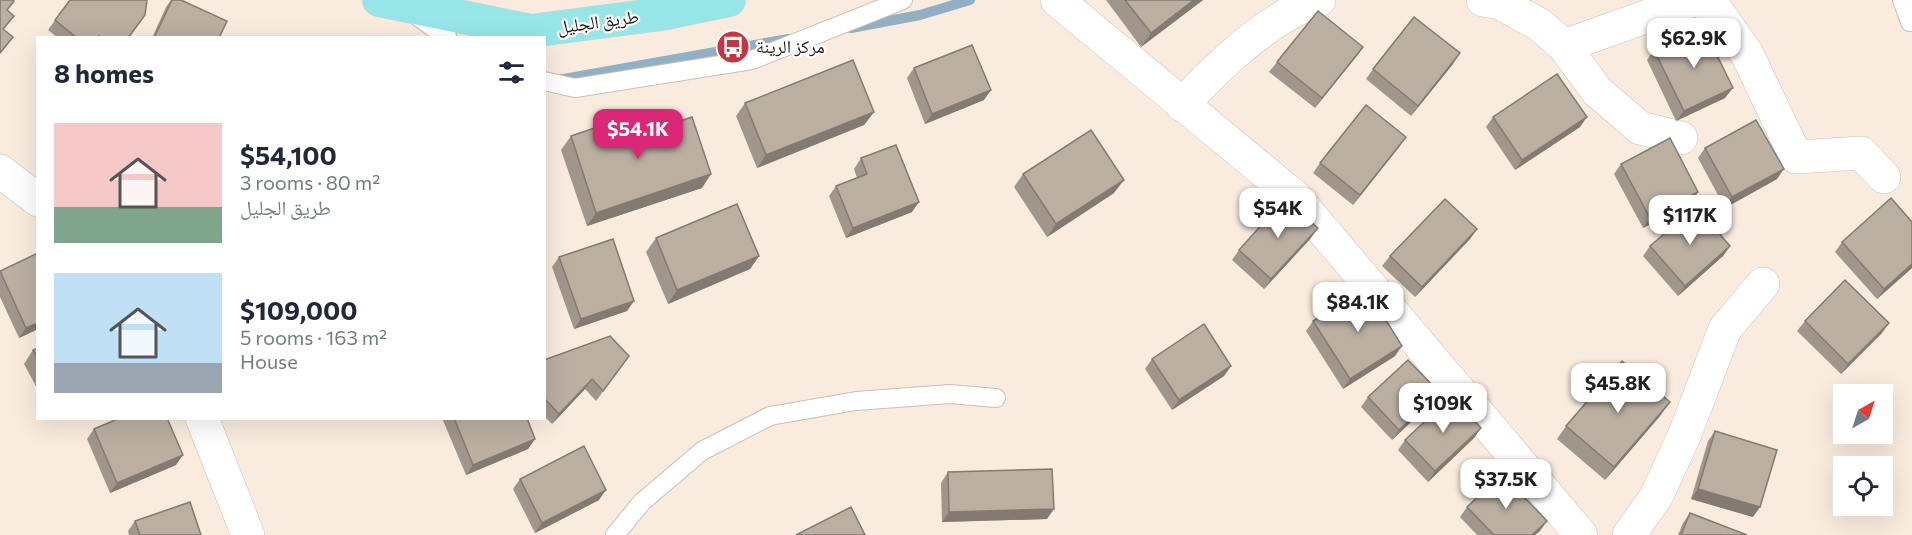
<!DOCTYPE html>
<meta charset="utf-8">
<style>
:root{--surface:#fff;--page:#f6f6f7;--text:#1f2937;--muted:#747a83;--accent:#db2777}
body{margin:0;font-family:Commissioner,"Noto Naskh Arabic",sans-serif;background:var(--page);color:var(--text);height:100vh;display:flex;flex-direction:column;font-size:22px;white-space:nowrap}
*{box-sizing:border-box;margin:0}
p{font-size:20px;color:var(--muted)}
.icon{flex:none;width:33px;height:33px;fill:none;stroke:currentColor;stroke-width:2;stroke-linecap:round;stroke-linejoin:round}
.map{position:relative;flex:1;overflow:hidden}
.side{position:absolute;left:36px;top:36px;width:510px;height:384px;display:flex;flex-direction:column;background:var(--surface);border-radius:0px;box-shadow:0 6px 24px #0002}
.side>*{flex:none}
.needle{width:39px;rotate:39deg}
.buttons{position:absolute;left:1833px;top:384px;display:grid;gap:12px}
.buttons a{display:grid;place-items:center;width:60px;height:60px;border-radius:0px;background:var(--surface);box-shadow:0 6px 24px #0002;font-size:30px}
.price{position:absolute;translate:-50% -51px;padding:0 14px;border-radius:12px;background:#fff;color:#222;font-size:20px;line-height:39px;filter:drop-shadow(0 2px 3px #0008)}
.price::after{content:'';position:absolute;left:50%;top:36px;width:18px;height:14px;margin-left:-9px;background:inherit;clip-path:polygon(0 0,100% 0,50% 100%)}
.price.on{background:var(--accent);color:#fff}
ul{padding:0;list-style:none}
li{display:flex;align-items:center;gap:18px;height:150px;padding:0 18px}
li span{display:grid;place-items:center;flex:none;width:168px;height:120px;border-radius:0px;color:#555}
li>.icon{margin-inline-start:auto}
span .icon{width:72px;height:72px;fill:#fffc;stroke-width:1}
li b{font-size:26px}
h2{display:flex;justify-content:space-between;align-items:center;height:72px;padding:0 18px;font-size:26px}
.map>svg:first-child{display:block}
.lines{fill:none;stroke-linecap:round;stroke-linejoin:round}
.stream{stroke:#92b0c4;stroke-width:10}
.service-casing{stroke:#cbbfb1;stroke-width:20}
.minor-casing{stroke:#cbbfb1;stroke-width:34}
.primary-casing{stroke:#d1d0cf;stroke-width:34}
.service{stroke:#fff;stroke-width:18}
.minor{stroke:#fff;stroke-width:33}
.primary{stroke:#96e6e8;stroke-width:33}
.wall{fill:#a1968b}
.shaded-wall{fill:#837a71}
.building{fill:#bbafa2;stroke:#837a71;stroke-width:1.5}
.labels{text-anchor:middle;stroke-width:4.5;stroke-linejoin:round;paint-order:stroke}
.street-label{font-size:18px;fill:#1a1611;stroke:#fff}
.poi-label{font-size:18px;fill:#1a1611;stroke:#fff;text-anchor:start}
</style>
<div class="map">
<svg width="1912" height="535" viewBox="0 0 1912 535">
<rect width="100%" height="100%" fill="#f9ecde"/>
<g class="lines">
<g class="stream">
<path d="M851 28 920 15 970 0"/>
<path d="M558 80 788 39"/>
</g>
<defs>
<g id="service">
<path d="M1902 0 1910 22H1912"/>
<path d="M414 14 448 38"/>
<path d="M544 81 575 88 752 60 903 0"/>
<path d="M615 535 642 502 702 451 770 416 856 401 950 394 996 398"/>
</g>
<g id="minor">
<path d="M1057 0 1294 196 1581 535"/>
<path d="M1483 0 1500 3 1540 25 1564 46 1597 91 1640 128 1681 138"/>
<path d="M1699 0 1717 11 1747 54 1796 157 1861 153 1884 177"/>
<path d="M1564 46 1693 0"/>
<path d="M1182 105C1215 70 1248 37 1290 13 1300 8 1308 2 1319 0"/>
<path d="M0 171 38 200"/>
<path d="M202 418 248 535"/>
<path d="M1629 535 1656 497 1684 436 1725 329 1763 284"/>
</g>
<path id="primary" d="M379 0 531 31 661 14 729 0"/>
</defs>
<use href="#service" class="service-casing"/>
<use href="#minor" class="minor-casing"/>
<use href="#primary" class="primary-casing"/>
<use href="#service" class="service"/>
<use href="#minor" class="minor"/>
<use href="#primary" class="primary"/>
</g>
<g class="wall">
<path d="M70 0 145 15 129 38H58L48 30Z"/>
<path d="M171 0H181L219 38H152L166 7Z"/>
<path d="M1106 0H1203L1141 47Z"/>
<path d="M1363 47 1315 108 1269 72 1277 62Z"/>
<path d="M1654 50 1725 98 1676 121 1647 60Z"/>
<path d="M1453 64 1411 116 1366 79 1373 69Z"/>
<path d="M914 68 984 100 925 124 907 78Z"/>
<path d="M745 103 874 112 864 125 757 168 736 116Z"/>
<path d="M1493 117 1580 127 1515 170 1486 127Z"/>
<path d="M645 133 702 188 587 226 561 150 571 136Z"/>
<path d="M1399 147 1353 205 1313 173 1320 163Z"/>
<path d="M1705 148 1777 179 1725 208 1698 158Z"/>
<path d="M861 158 912 212 846 238 829 196 836 186 857 178 854 169Z"/>
<path d="M1621 164 1698 192 1691 202 1643 228 1614 174Z"/>
<path d="M1023 174 1114 193 1047 237 1014 187Z"/>
<path d="M1912 222V268L1877 299 1835 252 1842 242Z"/>
<path d="M1477 229 1470 239 1415 297 1382 266 1390 256Z"/>
<path d="M656 238 759 256 750 269 668 304 646 252Z"/>
<path d="M1311 238 1264 289 1232 260 1239 250Z"/>
<path d="M1650 246H1730L1723 256 1678 296 1643 256Z"/>
<path d="M559 257 634 301 627 311 574 329 552 267Z"/>
<path d="M0 272 38 329 19 338 0 297Z"/>
<path d="M1313 321 1395 356 1343 389 1306 331Z"/>
<path d="M1805 321 1882 333 1841 374 1797 331Z"/>
<path d="M38 348V390L24 364 33 350Z"/>
<path d="M1152 359 1231 366 1224 376 1172 410 1145 369Z"/>
<path d="M544 360 622 366 596 401 585 389 552 424 544 416Z"/>
<path d="M1368 397 1432 402 1392 440 1361 407Z"/>
<path d="M1670 402 1660 416 1605 480 1557 439 1566 426Z"/>
<path d="M442 418H527L535 439 528 449 466 475Z"/>
<path d="M1481 428 1474 438 1428 482 1398 450 1405 440Z"/>
<path d="M94 429 176 465 110 493 87 439Z"/>
<path d="M1715 431 1753 517 1691 499 1708 441Z"/>
<path d="M948 472 1047 519 942 522 941 483Z"/>
<path d="M520 479 599 500 535 533 513 489Z"/>
<path d="M1467 507 1540 531 1535 535H1477L1460 517Z"/>
<path d="M1690 513 1747 535H1678L1683 523Z"/>
<path d="M135 521 201 535H129L128 531Z"/>
</g>
<g class="shaded-wall">
<path d="M1194 0H1203L1141 47 1151 33Z"/>
<path d="M1363 47 1356 57 1315 108 1322 98Z"/>
<path d="M1460 53 1453 64 1411 116 1418 106Z"/>
<path d="M1733 88 1725 98 1676 121 1684 111Z"/>
<path d="M991 90 984 100 925 124 932 114Z"/>
<path d="M874 112 864 125 757 168 766 155Z"/>
<path d="M1587 117 1580 127 1515 170 1522 160Z"/>
<path d="M1406 137 1399 147 1353 205 1360 195Z"/>
<path d="M1784 169 1777 179 1725 208 1732 197Z"/>
<path d="M711 174 702 188 587 226 596 213Z"/>
<path d="M1124 180 1114 193 1047 237 1056 224Z"/>
<path d="M1698 192 1691 202 1643 228 1650 218Z"/>
<path d="M919 202 912 212 846 238 853 228Z"/>
<path d="M1318 228 1311 238 1264 289 1271 279Z"/>
<path d="M1477 229 1470 239 1415 297 1422 287Z"/>
<path d="M1730 246 1723 256 1678 296 1685 286Z"/>
<path d="M759 256 750 269 668 304 677 290Z"/>
<path d="M1912 264V268L1877 299 1884 289Z"/>
<path d="M634 301 627 311 574 329 581 319Z"/>
<path d="M38 323V329L19 338 26 328Z"/>
<path d="M1889 323 1882 333 1841 374 1848 364Z"/>
<path d="M1402 346 1395 356 1343 389 1350 379Z"/>
<path d="M1231 366 1224 376 1172 410 1179 400Z"/>
<path d="M592 379 585 389 552 424 559 414Z"/>
<path d="M1439 392 1432 402 1392 440 1399 430Z"/>
<path d="M1670 402 1660 416 1605 480 1614 467Z"/>
<path d="M1481 428 1474 438 1428 482 1435 471Z"/>
<path d="M535 439 528 449 466 475 473 465Z"/>
<path d="M183 455 176 465 110 493 117 483Z"/>
<path d="M1698 489 1760 507 1753 517 1691 499Z"/>
<path d="M606 490 599 500 535 533 542 523Z"/>
<path d="M1054 509 1047 519 942 522 949 512Z"/>
<path d="M1547 521 1540 531 1535 535H1532Z"/>
</g>
<g class="building">
<path d="M0 0H13L14 1 7 10 14 16 3 29 13 37 0 53Z"/>
<path d="M70 0H147L145 15 128 38H100L99 36 98 38H77L55 20Z"/>
<path d="M172 0H181L227 21 219 38H154Z"/>
<path d="M1125 0H1194L1151 33Z"/>
<path d="M1318 11 1363 47 1322 98 1277 62Z"/>
<path d="M1414 17 1460 53 1418 106 1373 69Z"/>
<path d="M1703 27 1733 88 1684 111 1654 50Z"/>
<path d="M972 45 991 90 932 114 914 68Z"/>
<path d="M853 60 874 112 766 155 745 103Z"/>
<path d="M1557 74 1587 117 1522 160 1493 117Z"/>
<path d="M1366 105 1406 137 1360 195 1320 163Z"/>
<path d="M639 113 645 133 692 117 711 174 596 213 571 136Z"/>
<path d="M1756 120 1784 169 1732 197 1705 148Z"/>
<path d="M1091 130 1124 180 1056 224 1023 174Z"/>
<path d="M1670 138 1698 192 1650 218 1621 164Z"/>
<path d="M896 145 919 202 853 228 836 186 867 174 861 158Z"/>
<path d="M1891 198 1912 222V264L1884 289 1842 242Z"/>
<path d="M1285 199 1318 228 1271 279 1239 250Z"/>
<path d="M1445 199 1477 229 1422 287 1390 256Z"/>
<path d="M737 204 759 256 677 290 656 238Z"/>
<path d="M1696 207 1730 246 1685 286 1650 246Z"/>
<path d="M613 239 634 301 581 319 559 257Z"/>
<path d="M38 253V323L26 328 0 271Z"/>
<path d="M1845 280 1889 323 1848 364 1805 321Z"/>
<path d="M1366 288 1402 346 1350 379 1313 321Z"/>
<path d="M1204 324 1231 366 1179 400 1152 359Z"/>
<path d="M610 336 629 356 603 391 592 379 559 414 544 398V360Z"/>
<path d="M38 348V358L33 350Z"/>
<path d="M1408 360 1439 392 1399 430 1368 397Z"/>
<path d="M1622 361 1670 402 1614 467 1566 426Z"/>
<path d="M1452 396 1481 428 1435 471 1405 440Z"/>
<path d="M120 418H167L183 455 117 483 94 429Z"/>
<path d="M454 418H527L535 439 473 465Z"/>
<path d="M1715 431 1777 450 1760 507 1698 489Z"/>
<path d="M584 446 606 490 542 523 520 479Z"/>
<path d="M1052 469 1054 509 949 512 948 472Z"/>
<path d="M1502 474 1547 521 1532 535H1494L1467 507Z"/>
<path d="M190 502 201 535H140L135 521Z"/>
<path d="M851 507 865 535H796Z"/>
<path d="M1690 513 1747 535H1681Z"/>
</g>
<defs>
<symbol id="bus-disc" viewBox="-11 -11 22 22"><circle r="9.5" fill="#c53543" stroke="#fff"/><path d="M-5-6H5V4H4V6H2V4H-2V6H-4V4H-5ZM-3.5-4V0h7V-4ZM-3.5 1.2v1.5H-2V1.2ZM2 1.2v1.5H3.5V1.2Z" fill="#fff"/></symbol>
</defs>
<g fill-rule="evenodd">
<use href="#bus-disc" x="714" y="28" width="38" height="38"/>
</g>
<g class="labels">
<g class="street-label">
<text transform="translate(598 22) rotate(-8)" y="6">طريق الجليل</text>
</g>
<g class="poi-label">
<text x="756" y="53">مركز الرينة</text>
</g>
</g>
</svg>
<div class="buttons">
<a><svg class="needle" viewBox="-14 -14 28 28"><path d="M0-13l5 13h-10z" fill="#e53935"/><path d="M0 13l5-13h-10z" fill="#747a83"/></svg></a>
<a><svg class="icon" aria-label="locate" viewBox="0 0 24 24"><circle cx="12" cy="12" r="6"/><path d="M12 2v4M12 18v4M2 12h4M18 12h4"/></svg></a>
</div>
<b class="price" style="left:1694px;top:69px">$62.9K</b>
<b class="price on" style="left:638px;top:160px">$54.1K</b>
<b class="price" style="left:1278px;top:239px">$54K</b>
<b class="price" style="left:1690px;top:246px">$117K</b>
<b class="price" style="left:1358px;top:333px">$84.1K</b>
<b class="price" style="left:1618px;top:414px">$45.8K</b>
<b class="price" style="left:1443px;top:434px">$109K</b>
<b class="price" style="left:1506px;top:510px">$37.5K</b>
<section class="side">
<h2>8 homes<svg class="icon" aria-label="filters" viewBox="0 0 24 24"><path d="M4 7h16M4 17h16"/><circle cx="9" cy="7" r="2"/><circle cx="15" cy="17" r="2"/></svg></h2>
<ul>
<li><span style="background:linear-gradient(#f6c9c9 70%,#7fa58c 0)"><svg class="icon" aria-label="home" viewBox="0 0 24 24"><path d="M3 11l9-7 9 7M6 9v11h12V9"/></svg></span><div><b>$54,100</b><p>3 rooms · 80 m²</p><p>طريق الجليل</p></div></li>
<li><span style="background:linear-gradient(#bfe0f5 75%,#9aa5b1 0)"><svg class="icon" aria-label="home" viewBox="0 0 24 24"><path d="M3 11l9-7 9 7M6 9v11h12V9"/></svg></span><div><b>$109,000</b><p>5 rooms · 163 m²</p><p>House</p></div></li>
</ul>
</section>
</div>
